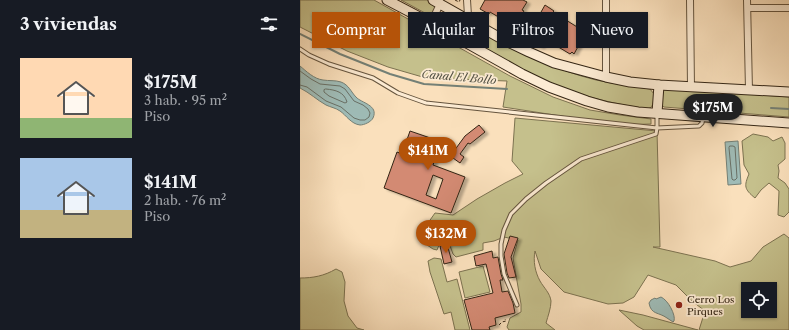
<!DOCTYPE html>
<html lang="es">
<meta charset="utf-8">
<style>
:root{--surface:#171b24;--page:#242831;--text:#f1f3f6;--muted:#9ea1a6;--accent:#b45309}
body{margin:0;font-family:"Libre Caslon Text",serif;background:var(--page);color:var(--text);height:100vh;display:flex;flex-direction:column;font-size:15px;white-space:nowrap}
*{box-sizing:border-box;margin:0}
p{font-size:13px;color:var(--muted)}
.icon{flex:none;width:22px;height:22px;fill:none;stroke:currentColor;stroke-width:2;stroke-linecap:round;stroke-linejoin:round}
.map{position:relative;flex:1;overflow:hidden}
.side{display:flex;flex-direction:column;background:var(--surface);width:300px}
.side>*{flex:none}
.top-card{position:absolute;left:12px;top:12px;width:380px;height:36px;display:flex;gap:8px}
.tools{position:absolute;left:441px;top:282px;display:grid;gap:8px}
.tools a{display:grid;place-items:center;width:36px;height:36px;border-radius:0px;background:var(--surface);box-shadow:0 1px 3px #0004;font-size:20px}
.price{position:absolute;translate:-50% -34px;padding:0 9px;border-radius:14px;background:var(--accent);color:#fff;font-size:13px;line-height:26px;filter:drop-shadow(0 1px 2px #0008)}
.price::after{content:'';position:absolute;left:50%;top:24px;width:12px;height:9px;margin-left:-6px;background:inherit;clip-path:polygon(0 0,100% 0,50% 100%)}
.price.current{background:#222;color:#fff}
ul{padding:0;list-style:none}
li{display:flex;align-items:center;gap:12px;height:100px;padding:0 20px}
li span{display:grid;place-items:center;flex:none;width:112px;height:80px;border-radius:0px;color:#555}
li>.icon{margin-inline-start:auto}
span .icon{width:48px;height:48px;fill:#fffc;stroke-width:1}
li b{font-size:17px}
h2{display:flex;justify-content:space-between;align-items:center;height:48px;padding:0 20px;font-size:17px}
.pill{padding:0 14px;border-radius:0px;background:var(--surface);box-shadow:0 1px 3px #0004;font-size:14px;line-height:36px}
.pill.current{background:var(--accent);color:#fff}
main{display:flex;flex:1;min-height:0}
.map>svg:first-child{display:block}
.green{fill:#c5c08c;stroke:#7c7250;fill-rule:evenodd}
.water{fill:#9fbcb7;stroke:#748076}
.lines{fill:none;stroke-linecap:round;stroke-linejoin:round}
.shore{stroke:#697066;stroke-width:1}
.stream{stroke:#748076;stroke-width:2}
.building{fill:#d38a73;stroke:#332514;fill-rule:evenodd;filter:url(#shadow)}
.lane-casing{stroke:#65543e;stroke-width:5}
.street-casing{stroke:#65543e;stroke-width:8}
.secondary-casing{stroke:#332514;stroke-width:11}
.path{stroke:#332514;stroke-width:1;stroke-dasharray:3 2;stroke-linecap:butt}
.lane{stroke:#fcebd3;stroke-width:3}
.street{stroke:#fcebd3;stroke-width:6}
.secondary{stroke:#fcebd3;stroke-width:9}
.poi-dot{fill:#8f2418;stroke:#fcebd3;stroke-width:1.5}
.labels{text-anchor:middle;stroke-width:3.5;stroke-linejoin:round;paint-order:stroke}
.poi-label{font-size:10px;fill:#332514;stroke:#fcebd3;text-anchor:start}
.water-label{font-size:11px;font-style:italic;fill:#535245;stroke:#fcebd3}
</style>
<main>
<section class="side">
<h2>3 viviendas<svg class="icon" aria-label="filters" viewBox="0 0 24 24"><path d="M4 7h16M4 17h16"/><circle cx="9" cy="7" r="2"/><circle cx="15" cy="17" r="2"/></svg></h2>
<ul>
<li><span style="background:linear-gradient(#ffd9b3 75%,#8fb573 0)"><svg class="icon" aria-label="home" viewBox="0 0 24 24"><path d="M3 11l9-7 9 7M6 9v11h12V9"/></svg></span><div><b>$175M</b><p>3 hab. · 95 m²</p><p>Piso</p></div></li>
<li><span style="background:linear-gradient(#a9c7e8 65%,#c2b280 0)"><svg class="icon" aria-label="home" viewBox="0 0 24 24"><path d="M3 11l9-7 9 7M6 9v11h12V9"/></svg></span><div><b>$141M</b><p>2 hab. · 76 m²</p><p>Piso</p></div></li>
</ul>
</section>
<div class="map">
<svg width="489" height="330" viewBox="0 0 489 330">
<defs>
<filter id="shadow"><feDropShadow dx="3.5" dy="2" stdDeviation="1" flood-color="#0004"/></filter>
</defs>
<rect width="100%" height="100%" fill="#fae0bc"/>
<filter id="stains"><feTurbulence type="fractalNoise" baseFrequency=".005" numOctaves="4"/><feColorMatrix values="0 0 0 0 .2 0 0 0 0 .09 0 0 0 0 .02 0 0 0 .5 -.17"/></filter>
<radialGradient id="worn" r=".72"><stop offset=".6" stop-color="#630" stop-opacity="0"/><stop offset="1" stop-color="#630" stop-opacity=".3"/></radialGradient>
<g class="green">
<path d="M0 0H74L210 76 253 97 290 110 320 115 351 119V124L319 125 203 107 207 81 126 78 88 67 47 51 0 27Z"/>
<path d="M101 0H127L133 3 135 8 134 12 130 14 125 13Z"/>
<path d="M144 13H147L164 24 165 29 164 31 161 34C153 33 142 26 139 19L140 17Z"/>
<path d="M178 32H180C217 51 255 70 296 80 314 84 332 86 350 89L354 94C353 100 355 106 348 109 315 104 283 97 252 84 226 73 201 58 176 43L174 40 173 37 175 33Z"/>
<path d="M364 88 489 97V117L364 107 360 104 362 92Z"/>
<path d="M215 118 357 131 360 247H353L415 261 430 267 451 261 463 247 484 234 489 238V330H399L405 311 392 301 376 285 348 275 334 297 323 303 308 304 264 292 241 269 235 251C233 261 235 272 240 281 244 288 250 293 251 301 251 308 248 316 246 323L255 330H209L207 327 210 318 221 312V304L213 258 218 240 204 237 194 241 183 243V250L156 257 153 254 149 243 139 245 137 250 133 249 127 245 128 223 135 213 153 215 177 199 205 183 223 174 212 161ZM448 289H470V311H448Z"/>
<path d="M453 134 468 137 473 141 482 137 485 143V159L478 165 479 171 478 178 485 183 489 189V212L484 217 478 215 479 191 469 183 461 190 455 198C444 189 444 186 449 174L444 165 442 141Z"/>
<path d="M134 258 141 259 147 282 157 279 170 330H155L151 312 144 314 130 272 128 261Z"/>
<path d="M183 266 190 292 165 298 159 272Z"/>
<path d="M36 269 42 272 45 282 44 301 48 316 57 328 64 330H0V278C13 278 24 276 36 269Z"/>
<path d="M319 310 343 315 398 330H344L337 326Z"/>
</g>
<g class="water">
<path d="M0 66C6 71 14 79 23 80 29 81 35 80 41 82 49 85 51 92 56 97 61 103 79 105 73 118 71 122 64 125 60 125 51 124 46 115 40 111 36 108 30 107 26 105 17 100 10 93 0 88Z"/>
<path d="M438 141 441 184 428 185 425 142Z"/>
<path d="M361 297C368 300 376 315 374 321L373 322C371 321 369 319 367 318 359 312 351 315 349 303L351 300 355 298 356 299Z"/>
</g>
<g class="lines">
<g class="shore">
<path d="M0 71 11 79 20 84 40 86 45 89 54 101 63 105 68 109 70 113 69 117 65 120H60L54 118 41 107 26 101 7 87 0 85"/>
<path d="M26 89C36 90 44 92 47 102L45 103 29 96 24 92V90Z"/>
<path d="M430 146H433L435 147 437 178 435 180H433L432 179 429 148Z"/>
</g>
<g class="stream">
<path d="M0 34 40 54 90 74 124 84 207 89"/>
<path d="M471 108 489 109"/>
</g>
</g>
<g class="building">
<path d="M185 0H223L227 2 222 10 224 11 222 14 225 16 218 26 235 36 242 24 236 21 245 5 254 11 253 12 282 30 278 37 279 38 277 41 280 43 274 54 272 52 270 54 245 39 241 47 210 29 212 25 190 12 189 14 180 9Z"/>
<path d="M179 125 185 132 170 144 168 143 160 154 164 157 160 163 139 148 133 165 165 177 151 213 84 188 97 152 102 154 110 131 142 142 154 151 165 136ZM133 175 143 179 136 199 126 195Z"/>
<path d="M210 236 218 238 211 257 216 277 209 278 207 273 204 254Z"/>
<path d="M147 244 152 262 144 264 140 246Z"/>
<path d="M192 251 193 258 198 257 201 274 203 280H200L202 292 208 291 213 303 215 313 195 318 196 325 189 327 190 330H172L164 300 193 293 186 264 176 266 174 256Z"/>
</g>
<g class="lines">
<defs>
<g id="lane">
<path d="M0 49 9 55 29 64 73 78 98 93 126 103 357 128V115"/>
<path d="M217 305 204 274 201 256V244L204 230 211 214 226 199 246 183 281 159 356 134 357 128 399 126 402 123 403 118"/>
</g>
<g id="street">
<path d="M306 0V77"/>
<path d="M390 0 391 87"/>
<path d="M447 0 449 90"/>
<path d="M448 8H489"/>
<path d="M131 23 140 4V2"/>
<path d="M165 42 168 36 169 31 167 0"/>
</g>
<g id="secondary">
<path d="M87 0 131 23 222 74 249 87 287 101 308 107 338 112 489 123"/>
<path d="M133 0 202 39 229 52 254 63 306 77 330 82 359 85 489 92"/>
<path d="M357 113 359 85"/>
</g>
</defs>
<use href="#lane" class="lane-casing"/>
<use href="#street" class="street-casing"/>
<use href="#secondary" class="secondary-casing"/>
<g class="path">
<path d="M155 0 159 2 160 0"/>
<path d="M199 325 202 322 206 321 205 319"/>
</g>
<use href="#lane" class="lane"/>
<use href="#street" class="street"/>
<use href="#secondary" class="secondary"/>
</g>
<circle class="poi-dot" cx="379" cy="305" r="4"/>
<g class="labels">
<g class="poi-label">
<text x="387" y="303">Cerro Los<tspan x="387" dy="12">Pirques</tspan></text>
</g>
<g class="water-label">
<text transform="translate(159 77) rotate(5)" y="4">Canal El Bollo</text>
</g>
</g>
<rect width="100%" height="100%" filter="url(#stains)"/>
<rect width="100%" height="100%" fill="url(#worn)"/>
</svg>
<div class="tools">
<a><svg class="icon" aria-label="locate" viewBox="0 0 24 24"><circle cx="12" cy="12" r="6"/><path d="M12 2v4M12 18v4M2 12h4M18 12h4"/></svg></a>
</div>
<b class="price current" style="left:413px;top:128px">$175M</b>
<b class="price" style="left:128px;top:171px">$141M</b>
<b class="price" style="left:146px;top:254px">$132M</b>
<div class="top-card">
<a class="pill current">Comprar</a>
<a class="pill">Alquilar</a>
<a class="pill">Filtros</a>
<a class="pill">Nuevo</a>
</div>
</div>
</main>
